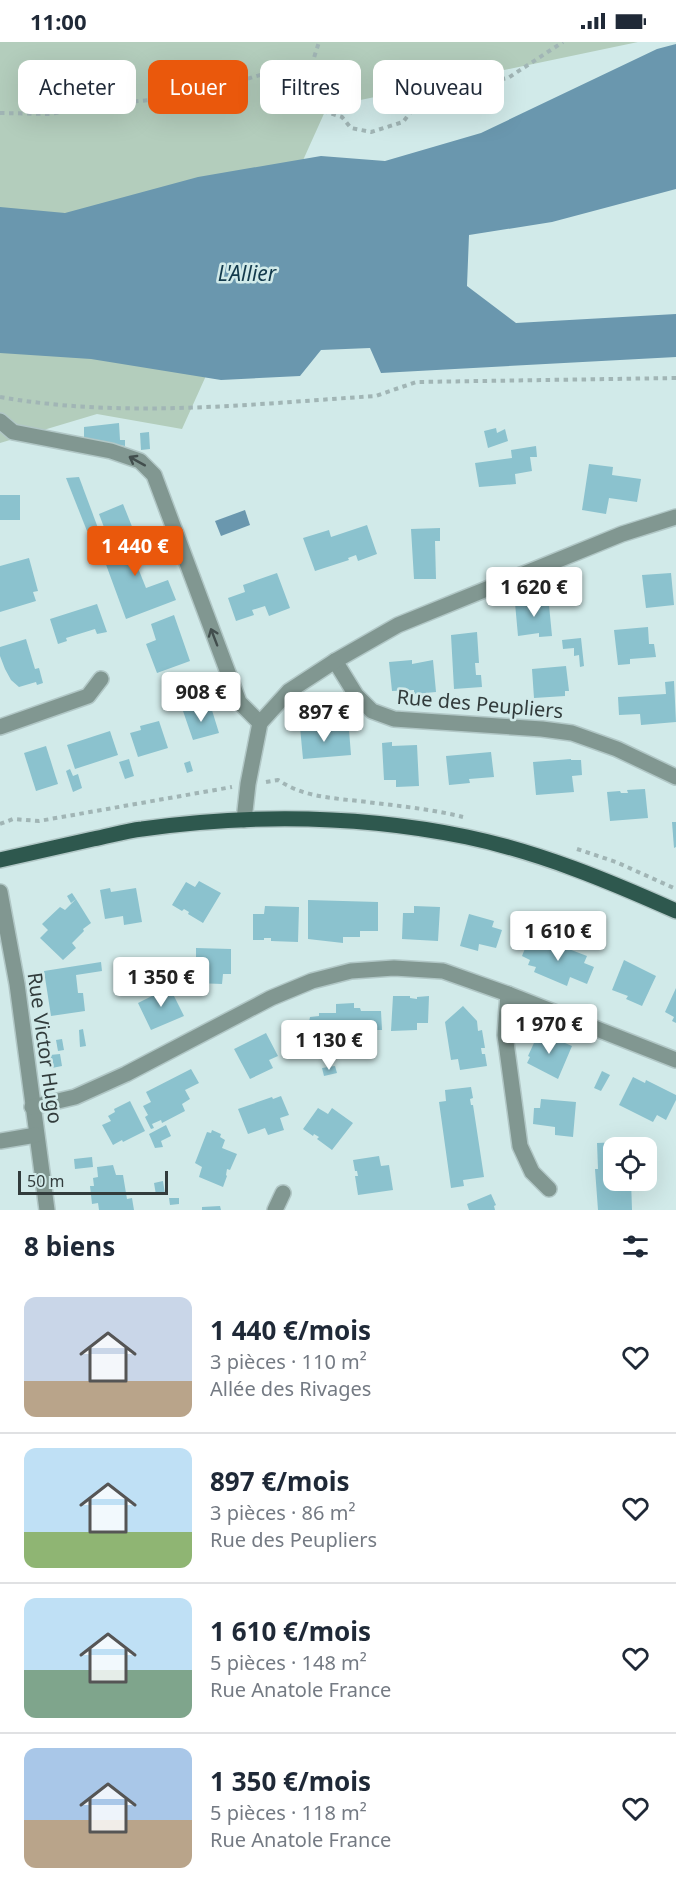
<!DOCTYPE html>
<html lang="fr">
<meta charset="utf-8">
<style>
:root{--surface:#fff;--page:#f2f2f3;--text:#1f2937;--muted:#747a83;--line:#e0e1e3;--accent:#ea580c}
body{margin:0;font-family:"Noto Sans",sans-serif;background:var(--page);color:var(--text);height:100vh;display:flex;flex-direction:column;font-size:22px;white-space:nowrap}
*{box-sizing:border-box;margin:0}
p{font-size:20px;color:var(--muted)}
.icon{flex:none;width:33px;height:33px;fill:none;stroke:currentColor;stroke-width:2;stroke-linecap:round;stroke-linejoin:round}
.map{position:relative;height:1168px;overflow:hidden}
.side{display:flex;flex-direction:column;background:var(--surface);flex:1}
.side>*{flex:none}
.guide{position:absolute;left:18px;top:18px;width:640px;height:54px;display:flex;gap:12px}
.tools{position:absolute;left:603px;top:1095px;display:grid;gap:12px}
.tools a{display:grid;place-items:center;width:54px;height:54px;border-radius:12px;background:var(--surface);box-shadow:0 6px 24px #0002;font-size:30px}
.scale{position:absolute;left:18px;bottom:15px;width:150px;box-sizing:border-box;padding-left:6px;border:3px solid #323c3c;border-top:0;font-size:16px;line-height:21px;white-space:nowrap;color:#323c3c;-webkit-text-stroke:4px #d1eae9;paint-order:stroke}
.price{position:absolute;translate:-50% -51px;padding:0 14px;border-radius:6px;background:#fff;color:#222;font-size:20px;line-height:39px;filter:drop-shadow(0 2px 3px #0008)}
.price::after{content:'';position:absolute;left:50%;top:36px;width:18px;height:14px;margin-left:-9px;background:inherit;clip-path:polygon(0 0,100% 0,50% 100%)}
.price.active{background:var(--accent);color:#fff}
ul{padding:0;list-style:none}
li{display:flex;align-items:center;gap:18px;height:150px;padding:0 24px}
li+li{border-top:2px solid var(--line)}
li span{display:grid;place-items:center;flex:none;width:168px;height:120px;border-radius:12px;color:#555}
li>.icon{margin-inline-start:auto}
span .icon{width:72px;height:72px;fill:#fffc;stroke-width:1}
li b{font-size:26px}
h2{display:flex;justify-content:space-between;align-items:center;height:72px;padding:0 24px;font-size:26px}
.pill{padding:0 21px;border-radius:12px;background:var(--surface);box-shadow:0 6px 24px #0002;font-size:21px;line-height:54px}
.pill.active{background:var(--accent);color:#fff}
.status{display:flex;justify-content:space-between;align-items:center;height:42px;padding:0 30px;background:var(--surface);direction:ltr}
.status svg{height:16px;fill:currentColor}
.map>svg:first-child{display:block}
.green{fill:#b3cdbc}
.water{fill:#6a97ae}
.building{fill:#8bc2ce}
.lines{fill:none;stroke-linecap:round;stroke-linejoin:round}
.minor-casing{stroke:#b1c7c6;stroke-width:18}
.major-casing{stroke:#b1c7c6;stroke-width:18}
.path{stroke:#a1b5b5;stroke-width:4;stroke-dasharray:4.5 4.5;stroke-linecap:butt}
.minor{stroke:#819791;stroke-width:15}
.major{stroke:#2e584e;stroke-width:15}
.oneway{stroke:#424e4d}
.labels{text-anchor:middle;stroke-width:5;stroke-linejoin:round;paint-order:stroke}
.street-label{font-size:20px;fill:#323c3c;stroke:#d1eae9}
.water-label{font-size:21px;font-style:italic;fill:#133a4c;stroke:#d1eae9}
</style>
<div class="status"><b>11:00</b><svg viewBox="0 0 49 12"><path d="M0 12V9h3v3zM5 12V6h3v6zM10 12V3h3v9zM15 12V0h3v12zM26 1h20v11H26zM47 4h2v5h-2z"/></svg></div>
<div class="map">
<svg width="676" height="1168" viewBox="0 0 676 1168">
<rect width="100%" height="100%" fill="#d1eae9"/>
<path class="green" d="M0 0H638L327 65 182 387 97 372 0 401Z"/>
<g class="water">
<path d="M676 2V147L552 180 469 193 467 244 516 281 676 272V315L381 331 370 306 321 308 300 334 221 338 91 317 0 311V165L65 171 198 135 321 114 385 119 481 91 657 7Z"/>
<path d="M245 468 250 483 221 494 215 479Z"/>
</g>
<g class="building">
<path d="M119 381 120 398H125V404L84 397V385Z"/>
<path d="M496 386 497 391 505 387 508 399 488 406 484 389Z"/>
<path d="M149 390 150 407 141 408 140 391Z"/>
<path d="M536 404 537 415H530L532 429 515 432 516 442 479 445 475 421 512 416 511 408Z"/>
<path d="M589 422 613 425 612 433 641 437 637 460 609 456 606 472 582 468Z"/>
<path d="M79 435 98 486 87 489 66 436Z"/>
<rect x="0" y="453" width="20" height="25"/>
<path d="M123 462 133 487 108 496 99 472Z"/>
<path d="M367 483 377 512 358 519 356 513 348 516 349 518 315 529 303 496 329 488 331 495Z"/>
<path d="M440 486V499H435L436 537H414L411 487Z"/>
<path d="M150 491 158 513 136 521 146 546 168 538 176 558 126 577 101 509Z"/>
<path d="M29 516 38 549 33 550 36 559 0 570V524Z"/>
<path d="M277 531 290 566 269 574 265 564 252 568 254 573 236 579 228 556 245 550 243 543Z"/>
<path d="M671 531 674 563 646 566 642 533Z"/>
<path d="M552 558V563H549L552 594 539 595V591L518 594 515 561Z"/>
<path d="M97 562 107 590 97 592 95 587 66 596 67 599 58 602 50 577Z"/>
<path d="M174 573 190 619 157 631 146 602 156 598 151 582Z"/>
<path d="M648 585 649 602H654L656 615 630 617V622L618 623 614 588Z"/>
<path d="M477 590 479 621H475L476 633H481L482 645 454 647 451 593Z"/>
<path d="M581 596 584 624 580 625 579 613 574 614V606L563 607 562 598Z"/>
<path d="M26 597 35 627 39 626 43 641 37 643 36 640 19 645 11 638 5 627 0 614V605Z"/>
<path d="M412 618V622L433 618 436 650 414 652V648L392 649 389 620Z"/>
<path d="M566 624 569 649H565V654L534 656 532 627Z"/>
<path d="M674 639 676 680 641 683 640 672 619 673 618 655 666 652 665 640Z"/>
<path d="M199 665 200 668 211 665 219 691 193 698 183 669Z"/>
<path d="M159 679 168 706 138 715 130 691 141 688 140 684Z"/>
<path d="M320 684 321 689 349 688 351 713 303 717 300 685Z"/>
<path d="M110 689 118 713 75 727 67 703Z"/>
<path d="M392 700V704L417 703 419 744 396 745V738H384L382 701Z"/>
<path d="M46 704 58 742 36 749 24 711Z"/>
<path d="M491 710 494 735 469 737 470 741 449 743 446 714Z"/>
<path d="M129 717 134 734 125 737 119 720Z"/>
<path d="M571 717V718H581L582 733 572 734 574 750 536 753 533 720Z"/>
<path d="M190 719 193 729 187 731 184 721Z"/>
<path d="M70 727 73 734 78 732 82 746 73 750 66 729Z"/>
<path d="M645 747 648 776 610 779 607 750 620 749 621 751H628L627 748Z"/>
<path d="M672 780H676V805L674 806Z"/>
<path d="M199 839 221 851 203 881 188 872 189 870 184 867 182 869 172 863 186 840 195 845Z"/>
<path d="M110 846 111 850 136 846 142 880 124 883 123 874 105 877 100 848Z"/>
<path d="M72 851 76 857 91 881 83 887 84 889 72 901 76 906 63 918 40 896 48 888 42 882 60 865 65 868 76 857 71 861 67 854Z"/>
<path d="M308 858 378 860V889H360V895H343V901L308 897Z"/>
<path d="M265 864 299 865 298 900 271 899V896H264V898H253V872H264Z"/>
<path d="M414 864 440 865 438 899 402 897 403 871H414Z"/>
<path d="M469 872 494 879 492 885 502 888 496 906 479 902 478 909 460 904Z"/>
<path d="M540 896 587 914 584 921 594 925 587 942 570 935 567 944 534 930 536 925 528 923 530 918 522 914 528 899 537 903Z"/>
<path d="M196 906 231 907V932H223L222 942 195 941 196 930 198 929 199 924 196 923Z"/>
<path d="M624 918 656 934 642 964 626 957 628 954 612 948Z"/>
<path d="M101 920 102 929 76 933 78 951H83L85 969 51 974 44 929Z"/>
<path d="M168 942 184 974 151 988 138 961 154 953 153 950Z"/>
<path d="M676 946V981L672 979 674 975 665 970Z"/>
<path d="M393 954H410V956L417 957V955L429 954 428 981H417V988L391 989Z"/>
<path d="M354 961V966H360L361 969H381L382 988H373L374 1001 362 1002V996H337V1005L303 1006 302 980H309L310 975 319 974V971H336V962Z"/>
<path d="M463 964 477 979 478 989 482 988 485 1006H481L482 1012H485L487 1024 460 1028 458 1017 451 1018 445 980Z"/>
<path d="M83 987 86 1004 80 1005 79 988Z"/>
<path d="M539 990 572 1004 558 1037 527 1021 530 1015 528 1014Z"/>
<path d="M266 991 278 1014 269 1018 273 1026 250 1037 234 1007Z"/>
<path d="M62 997 64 1008 58 1009 56 998Z"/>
<path d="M60 1012 62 1024 52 1026 50 1013Z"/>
<path d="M335 1024 337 1031 324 1034 322 1026Z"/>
<path d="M191 1027 199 1041 185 1048 190 1057 182 1062 185 1069 162 1081 161 1078 152 1082 154 1086 151 1087 145 1075 148 1073 143 1064 151 1060 146 1050Z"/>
<path d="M602 1029 610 1033 601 1049 594 1046Z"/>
<path d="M633 1035 645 1041 646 1038 676 1053V1058L666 1078 657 1073 653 1080 619 1063Z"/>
<path d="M471 1045 473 1056 470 1057 471 1063H473L484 1135 463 1138 464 1144 451 1146 439 1060 446 1059 445 1048Z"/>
<path d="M281 1054 289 1073 280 1076 284 1088 268 1093 265 1086 248 1092 238 1067 272 1055 273 1057Z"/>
<path d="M541 1057 576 1060 573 1095 555 1093V1085L533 1082 534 1066H540Z"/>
<path d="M130 1059 145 1089 123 1100 122 1098 113 1103 102 1083 111 1079 108 1074 115 1070 114 1067Z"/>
<path d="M318 1066 328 1072 332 1066 353 1081 332 1108 317 1097 319 1095 314 1092 313 1094 303 1087Z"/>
<path d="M166 1083 171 1094 161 1099 163 1105 155 1106 149 1092Z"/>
<path d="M212 1088 221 1092 220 1095 225 1098 222 1106 237 1112 230 1128 227 1127 226 1133 227 1134 223 1145 199 1135 202 1125 195 1121 207 1090 211 1091Z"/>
<path d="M620 1100 621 1106H614V1138H631L632 1168H598L595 1127H598L597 1101Z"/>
<path d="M379 1114 381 1124 389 1123 393 1148 358 1153 355 1134H358L357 1129H355L353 1118Z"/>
<path d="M92 1115 93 1125 75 1127 74 1117Z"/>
<path d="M113 1123 116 1133H123L127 1157 132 1156 134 1168H99L98 1161 92 1162 90 1144H94L93 1136 98 1135 97 1125Z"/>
<path d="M163 1139 165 1152 156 1153 154 1141Z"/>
<path d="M491 1152 496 1163 494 1164 495 1168H469L467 1162Z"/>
<path d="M169 1156H179V1162L170 1163Z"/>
<path d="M220 1164 221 1168H202V1165Z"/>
</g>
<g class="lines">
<defs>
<g id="minor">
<path d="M0 379 13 390 111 409 140 419 154 433 239 660 260 681"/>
<path d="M335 619 356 653 372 669 394 677 542 687 572 691 617 707 676 735"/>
<path d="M0 685 88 654 101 637"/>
<path d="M244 778 248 742 260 681 289 649 335 619 398 583 622 492 676 475"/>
<path d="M0 850 17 942 47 1168"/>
<path d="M508 952 505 993 520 1104 532 1130 549 1147"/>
<path d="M32 1065 75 1055 126 1032 271 956 312 939 351 929 394 926 443 929 508 952 676 1018"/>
<path d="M0 1099 36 1093"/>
<path d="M275 1168 283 1151"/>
</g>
<path id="major" d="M0 818C31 811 62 804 93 797 109 794 125 789 142 787 249 772 360 773 467 795 539 810 609 839 676 869"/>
</defs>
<use href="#minor" class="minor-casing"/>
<use href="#major" class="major-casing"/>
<g class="path">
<path d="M287 36 312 22 319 0"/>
<path d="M0 71 50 72 105 62 151 58 207 68 240 39 267 31 277 32 287 36 320 68 342 75 351 86 371 90 403 80 413 67 458 53 478 41 508 36 563 0"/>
<path d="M0 355C124 377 251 362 376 354L416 340 676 336"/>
<path d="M266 740 278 738C305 756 335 756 367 760 399 764 431 767 463 775"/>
<path d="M0 782 13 777 39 779 232 745"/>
<path d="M577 807 616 820 676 847"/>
</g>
<use href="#minor" class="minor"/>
<use href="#major" class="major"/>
</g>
<defs><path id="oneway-shaft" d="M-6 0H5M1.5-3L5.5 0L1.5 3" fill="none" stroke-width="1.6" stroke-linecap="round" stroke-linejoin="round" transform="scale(1.5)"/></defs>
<g class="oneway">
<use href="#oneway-shaft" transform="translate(137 419) rotate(-151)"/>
<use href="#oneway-shaft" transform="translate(214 595) rotate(-111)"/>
</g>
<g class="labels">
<g class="street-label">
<text transform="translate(480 662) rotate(5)" y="7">Rue des Peupliers</text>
<text transform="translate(45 1006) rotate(82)" y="7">Rue Victor Hugo</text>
</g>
<g class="water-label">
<text x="247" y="239">L'Allier</text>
</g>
</g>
</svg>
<div class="tools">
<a><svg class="icon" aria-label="locate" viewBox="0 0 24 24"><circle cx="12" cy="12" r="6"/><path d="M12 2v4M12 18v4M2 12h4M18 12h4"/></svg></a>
</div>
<div class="scale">50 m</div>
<b class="price active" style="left:135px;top:535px">1 440 €</b>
<b class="price" style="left:534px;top:576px">1 620 €</b>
<b class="price" style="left:201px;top:681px">908 €</b>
<b class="price" style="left:324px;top:701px">897 €</b>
<b class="price" style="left:558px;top:920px">1 610 €</b>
<b class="price" style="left:161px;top:966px">1 350 €</b>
<b class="price" style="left:549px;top:1013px">1 970 €</b>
<b class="price" style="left:329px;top:1029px">1 130 €</b>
<div class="guide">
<a class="pill">Acheter</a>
<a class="pill active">Louer</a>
<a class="pill">Filtres</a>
<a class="pill">Nouveau</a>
</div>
</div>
<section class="side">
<h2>8 biens<svg class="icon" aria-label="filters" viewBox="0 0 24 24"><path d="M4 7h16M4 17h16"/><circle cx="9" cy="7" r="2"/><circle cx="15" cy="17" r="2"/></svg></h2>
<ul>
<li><span style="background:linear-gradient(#c9d6e8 70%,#b9a48a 0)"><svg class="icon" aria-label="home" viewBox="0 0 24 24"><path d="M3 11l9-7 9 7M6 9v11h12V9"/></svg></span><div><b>1 440 €/mois</b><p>3 pièces · 110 m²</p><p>Allée des Rivages</p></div><svg class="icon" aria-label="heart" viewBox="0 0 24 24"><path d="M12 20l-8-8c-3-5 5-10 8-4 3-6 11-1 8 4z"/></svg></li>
<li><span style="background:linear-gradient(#bfe0f5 70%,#8fb573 0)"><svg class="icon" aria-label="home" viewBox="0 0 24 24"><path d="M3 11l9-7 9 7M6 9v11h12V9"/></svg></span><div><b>897 €/mois</b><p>3 pièces · 86 m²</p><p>Rue des Peupliers</p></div><svg class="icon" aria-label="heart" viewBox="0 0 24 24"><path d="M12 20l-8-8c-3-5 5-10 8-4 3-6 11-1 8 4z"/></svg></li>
<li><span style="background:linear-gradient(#bfe0f5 60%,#7fa58c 0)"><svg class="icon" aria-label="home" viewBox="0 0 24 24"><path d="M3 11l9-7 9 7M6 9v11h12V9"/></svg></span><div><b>1 610 €/mois</b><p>5 pièces · 148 m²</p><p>Rue Anatole France</p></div><svg class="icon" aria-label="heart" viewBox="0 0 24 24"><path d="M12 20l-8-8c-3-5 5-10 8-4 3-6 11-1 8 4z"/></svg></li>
<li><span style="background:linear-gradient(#a9c7e8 60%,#b9a48a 0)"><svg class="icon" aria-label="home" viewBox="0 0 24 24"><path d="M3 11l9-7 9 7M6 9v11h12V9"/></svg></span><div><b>1 350 €/mois</b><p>5 pièces · 118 m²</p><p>Rue Anatole France</p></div><svg class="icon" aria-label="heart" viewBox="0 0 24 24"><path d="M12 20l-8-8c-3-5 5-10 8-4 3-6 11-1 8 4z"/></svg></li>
</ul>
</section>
